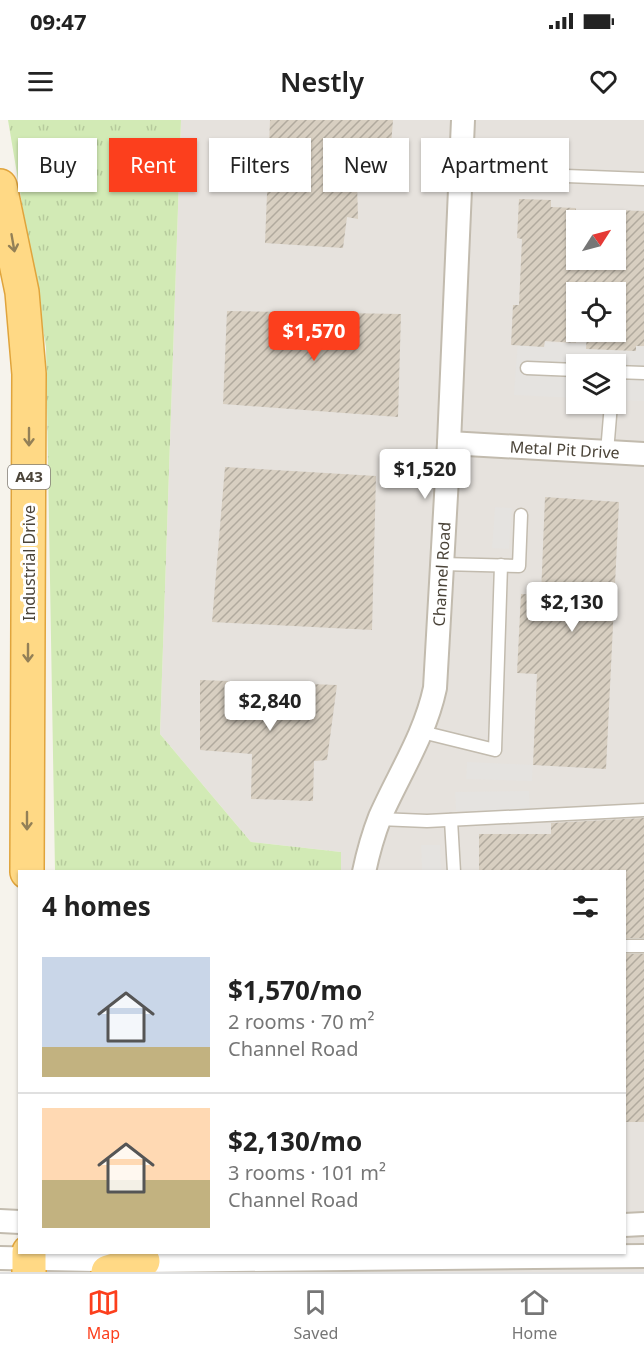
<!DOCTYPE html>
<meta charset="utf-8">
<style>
:root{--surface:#fff;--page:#f2f2f2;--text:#222;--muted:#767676;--line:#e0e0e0;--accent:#fc3f1d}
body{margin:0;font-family:"Noto Sans",sans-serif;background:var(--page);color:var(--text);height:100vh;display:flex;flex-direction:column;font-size:22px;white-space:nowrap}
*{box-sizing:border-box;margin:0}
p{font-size:20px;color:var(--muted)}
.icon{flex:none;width:33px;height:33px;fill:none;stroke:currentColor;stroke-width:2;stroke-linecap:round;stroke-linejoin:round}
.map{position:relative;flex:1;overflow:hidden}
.drawer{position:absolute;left:18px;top:750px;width:608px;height:384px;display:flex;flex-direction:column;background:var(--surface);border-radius:0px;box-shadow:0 2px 4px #0004}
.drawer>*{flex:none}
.top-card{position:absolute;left:18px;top:18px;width:609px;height:54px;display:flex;gap:12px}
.needle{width:39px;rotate:54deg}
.controls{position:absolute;left:566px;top:90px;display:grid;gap:12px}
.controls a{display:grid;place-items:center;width:60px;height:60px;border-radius:0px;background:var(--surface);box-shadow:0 2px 4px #0004;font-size:30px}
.price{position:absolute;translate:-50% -51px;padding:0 14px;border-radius:6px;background:#fff;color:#222;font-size:20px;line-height:39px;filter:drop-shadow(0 2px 3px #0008)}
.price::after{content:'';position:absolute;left:50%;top:36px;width:18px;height:14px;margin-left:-9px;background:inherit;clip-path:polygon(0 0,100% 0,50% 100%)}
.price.current{background:var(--accent);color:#fff}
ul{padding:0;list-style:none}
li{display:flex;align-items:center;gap:18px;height:150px;padding:0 24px}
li+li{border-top:2px solid var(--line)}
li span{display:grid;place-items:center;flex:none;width:168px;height:120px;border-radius:0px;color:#555}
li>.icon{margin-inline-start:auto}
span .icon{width:72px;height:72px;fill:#fffc;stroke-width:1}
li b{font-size:26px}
h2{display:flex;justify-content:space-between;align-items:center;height:72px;padding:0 24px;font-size:26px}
.chip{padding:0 21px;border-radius:0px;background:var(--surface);box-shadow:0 2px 4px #0004;font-size:21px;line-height:54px}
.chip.current{background:var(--accent);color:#fff}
.status{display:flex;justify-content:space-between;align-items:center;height:42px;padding:0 30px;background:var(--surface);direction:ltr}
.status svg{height:16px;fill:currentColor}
header{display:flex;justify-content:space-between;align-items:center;height:78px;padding:0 24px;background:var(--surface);font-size:27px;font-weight:600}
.menu{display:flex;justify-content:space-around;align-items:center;height:84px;border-top:2px solid var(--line);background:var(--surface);font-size:16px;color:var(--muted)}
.menu a{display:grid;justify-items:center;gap:3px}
.menu .current{color:var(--accent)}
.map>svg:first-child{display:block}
.industrial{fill:#e6e2dd;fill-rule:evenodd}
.grass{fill:url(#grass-tufts)}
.parking{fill:#e5e3e0}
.building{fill:url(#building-hatch)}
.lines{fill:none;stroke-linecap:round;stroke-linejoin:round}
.service-casing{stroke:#c2bbae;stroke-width:15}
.minor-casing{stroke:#c2bbae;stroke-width:26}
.trunk-casing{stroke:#e0a43c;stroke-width:36}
.service{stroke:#fff;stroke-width:12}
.minor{stroke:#fff;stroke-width:22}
.trunk{stroke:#ffd985;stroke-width:33}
.oneway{stroke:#938057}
.labels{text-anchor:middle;stroke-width:6;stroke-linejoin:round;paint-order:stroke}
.shield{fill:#fff;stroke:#817c74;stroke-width:1.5}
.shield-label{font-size:15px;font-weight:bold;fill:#4b4439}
.street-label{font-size:16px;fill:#4b4439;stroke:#fff}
</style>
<div class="status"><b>09:47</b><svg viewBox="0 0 49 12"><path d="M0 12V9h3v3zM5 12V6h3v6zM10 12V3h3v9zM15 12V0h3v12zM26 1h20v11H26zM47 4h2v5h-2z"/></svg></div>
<header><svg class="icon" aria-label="menu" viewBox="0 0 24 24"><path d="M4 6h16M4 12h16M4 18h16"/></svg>Nestly<svg class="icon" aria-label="heart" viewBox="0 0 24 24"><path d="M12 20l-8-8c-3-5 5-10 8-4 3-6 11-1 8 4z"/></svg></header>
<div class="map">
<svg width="644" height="1152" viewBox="0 0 644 1152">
<defs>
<pattern id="grass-tufts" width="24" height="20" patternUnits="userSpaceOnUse" patternTransform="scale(1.5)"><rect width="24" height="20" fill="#d2eab5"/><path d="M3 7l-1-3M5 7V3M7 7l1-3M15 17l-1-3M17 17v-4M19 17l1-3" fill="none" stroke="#b6ca9c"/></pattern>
<pattern id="building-hatch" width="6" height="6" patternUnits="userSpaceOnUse" patternTransform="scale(1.5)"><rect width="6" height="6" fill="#d8cfc1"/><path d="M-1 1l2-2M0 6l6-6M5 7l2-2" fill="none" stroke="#b1aa9e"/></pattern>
</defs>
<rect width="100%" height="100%" fill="#f6f3ec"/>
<path class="industrial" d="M181 0H644V1152H344V1133L624 1132V752L341 751V732L251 722 160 614ZM576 100H615V140H576ZM576 172H615V212H576ZM576 244H615V284H576Z"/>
<path class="grass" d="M8 0H181L160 614 251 722 341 732V751H55L46 227Z"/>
<g class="parking">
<path d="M518 221 644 227V281L615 280V244H576V278L514 275Z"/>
<path d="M495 387 512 388 509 429 492 428Z"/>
<path d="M467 642 533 645 532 661 466 659Z"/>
<path d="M529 671 530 690 456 691 455 672Z"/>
<path d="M421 725H440L441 751H422Z"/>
</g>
<g class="building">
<path d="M270 0H393L388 64 357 62 358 99 347 97 343 128 265 123Z"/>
<path d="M519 79 551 80V87L576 88V140H615V90L644 91V226H636V231L586 229 587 212H615V172H576V223L545 221 544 227 511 225 513 185H519L522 119 517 118Z"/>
<path d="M227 191 401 194 398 297 223 284Z"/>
<path d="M225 347 376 356 372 510 212 502Z"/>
<path d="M545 377 619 382 606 649 533 645 537 554 517 553 521 474 541 475Z"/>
<path d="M200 560 337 565 327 640 314 641 313 681 251 679 252 634 200 630Z"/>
<path d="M644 698V818H624V752H479V714H551V703Z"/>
<rect x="624" y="834" width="20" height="168"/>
</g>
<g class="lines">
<defs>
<g id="service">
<path d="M460 52 644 59"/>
<path d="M527 248 576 250"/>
<path d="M615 252 644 253"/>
<path d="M607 332 611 284"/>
<path d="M442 444 519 446 521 395"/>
<path d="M422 612 495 630 501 445"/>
<path d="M379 699 427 701 644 690"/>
<path d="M451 700 454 752"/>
<path d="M624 826H644"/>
</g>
<g id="minor">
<path id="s1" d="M449 323 644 334"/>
<path id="s2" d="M364 752C368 733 373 715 380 697 399 654 425 615 435 568L449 323 463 0"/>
<path d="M0 1101 20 1102"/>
<path d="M624 1105 644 1104"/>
<path d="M0 1138 143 1141 644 1136"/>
</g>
<g id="trunk">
<path d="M0 66 22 172 29 254 27 752"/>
<path d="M29 1152V1132"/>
<path d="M108 1152 143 1141"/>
</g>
</defs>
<use href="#service" class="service-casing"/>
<use href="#minor" class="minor-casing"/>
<use href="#trunk" class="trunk-casing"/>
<use href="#service" class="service"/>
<use href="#minor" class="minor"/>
<use href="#trunk" class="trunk"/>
</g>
<defs><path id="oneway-shaft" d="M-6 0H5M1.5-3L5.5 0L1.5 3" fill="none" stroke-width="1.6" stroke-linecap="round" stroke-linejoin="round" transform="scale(1.5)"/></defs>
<g class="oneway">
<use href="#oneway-shaft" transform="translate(13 123) rotate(80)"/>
<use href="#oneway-shaft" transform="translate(29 317) rotate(90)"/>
<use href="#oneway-shaft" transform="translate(28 533) rotate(90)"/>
<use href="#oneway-shaft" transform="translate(27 701) rotate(90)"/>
</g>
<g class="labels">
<rect class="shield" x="8" y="345" width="42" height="24" rx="4.5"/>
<g class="shield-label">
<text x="29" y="362">A43</text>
</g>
<g class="street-label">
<text dy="6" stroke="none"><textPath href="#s1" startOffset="116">Metal Pit Drive</textPath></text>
<text transform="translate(29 443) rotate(-90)" y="6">Industrial Drive</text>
<text dy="6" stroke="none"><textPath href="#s2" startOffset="312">Channel Road</textPath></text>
</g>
</g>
</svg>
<div class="controls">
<a><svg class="needle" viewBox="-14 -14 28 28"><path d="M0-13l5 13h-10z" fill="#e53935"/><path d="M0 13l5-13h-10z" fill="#767676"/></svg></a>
<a><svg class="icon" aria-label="locate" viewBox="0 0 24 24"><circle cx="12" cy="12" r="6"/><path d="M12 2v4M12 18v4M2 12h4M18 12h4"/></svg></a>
<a><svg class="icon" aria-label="layers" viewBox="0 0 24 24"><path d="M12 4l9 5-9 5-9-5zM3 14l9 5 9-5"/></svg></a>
</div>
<b class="price current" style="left:314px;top:242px">$1,570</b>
<b class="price" style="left:425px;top:380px">$1,520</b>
<b class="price" style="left:572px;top:513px">$2,130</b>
<b class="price" style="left:270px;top:612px">$2,840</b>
<div class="top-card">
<a class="chip">Buy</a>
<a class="chip current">Rent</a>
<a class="chip">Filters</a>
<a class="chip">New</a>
<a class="chip">Apartment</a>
</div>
<section class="drawer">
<h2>4 homes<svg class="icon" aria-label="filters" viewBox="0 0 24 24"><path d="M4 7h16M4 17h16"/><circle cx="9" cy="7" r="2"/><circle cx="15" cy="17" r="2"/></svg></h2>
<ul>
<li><span style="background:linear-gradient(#c9d6e8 75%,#c2b280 0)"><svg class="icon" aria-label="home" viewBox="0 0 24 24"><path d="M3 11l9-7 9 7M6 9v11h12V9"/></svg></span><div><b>$1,570/mo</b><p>2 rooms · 70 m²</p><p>Channel Road</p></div></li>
<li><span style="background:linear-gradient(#ffd9b3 60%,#c2b280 0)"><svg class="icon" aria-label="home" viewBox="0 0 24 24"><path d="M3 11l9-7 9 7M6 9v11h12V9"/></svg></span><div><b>$2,130/mo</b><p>3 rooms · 101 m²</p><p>Channel Road</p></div></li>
</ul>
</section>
</div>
<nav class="menu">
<a class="current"><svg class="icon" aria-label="map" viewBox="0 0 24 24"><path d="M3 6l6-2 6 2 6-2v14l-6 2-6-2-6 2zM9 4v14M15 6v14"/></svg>Map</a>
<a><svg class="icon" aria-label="saved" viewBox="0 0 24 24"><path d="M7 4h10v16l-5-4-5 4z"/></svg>Saved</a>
<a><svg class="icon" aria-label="home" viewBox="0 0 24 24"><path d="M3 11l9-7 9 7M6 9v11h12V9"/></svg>Home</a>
</nav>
